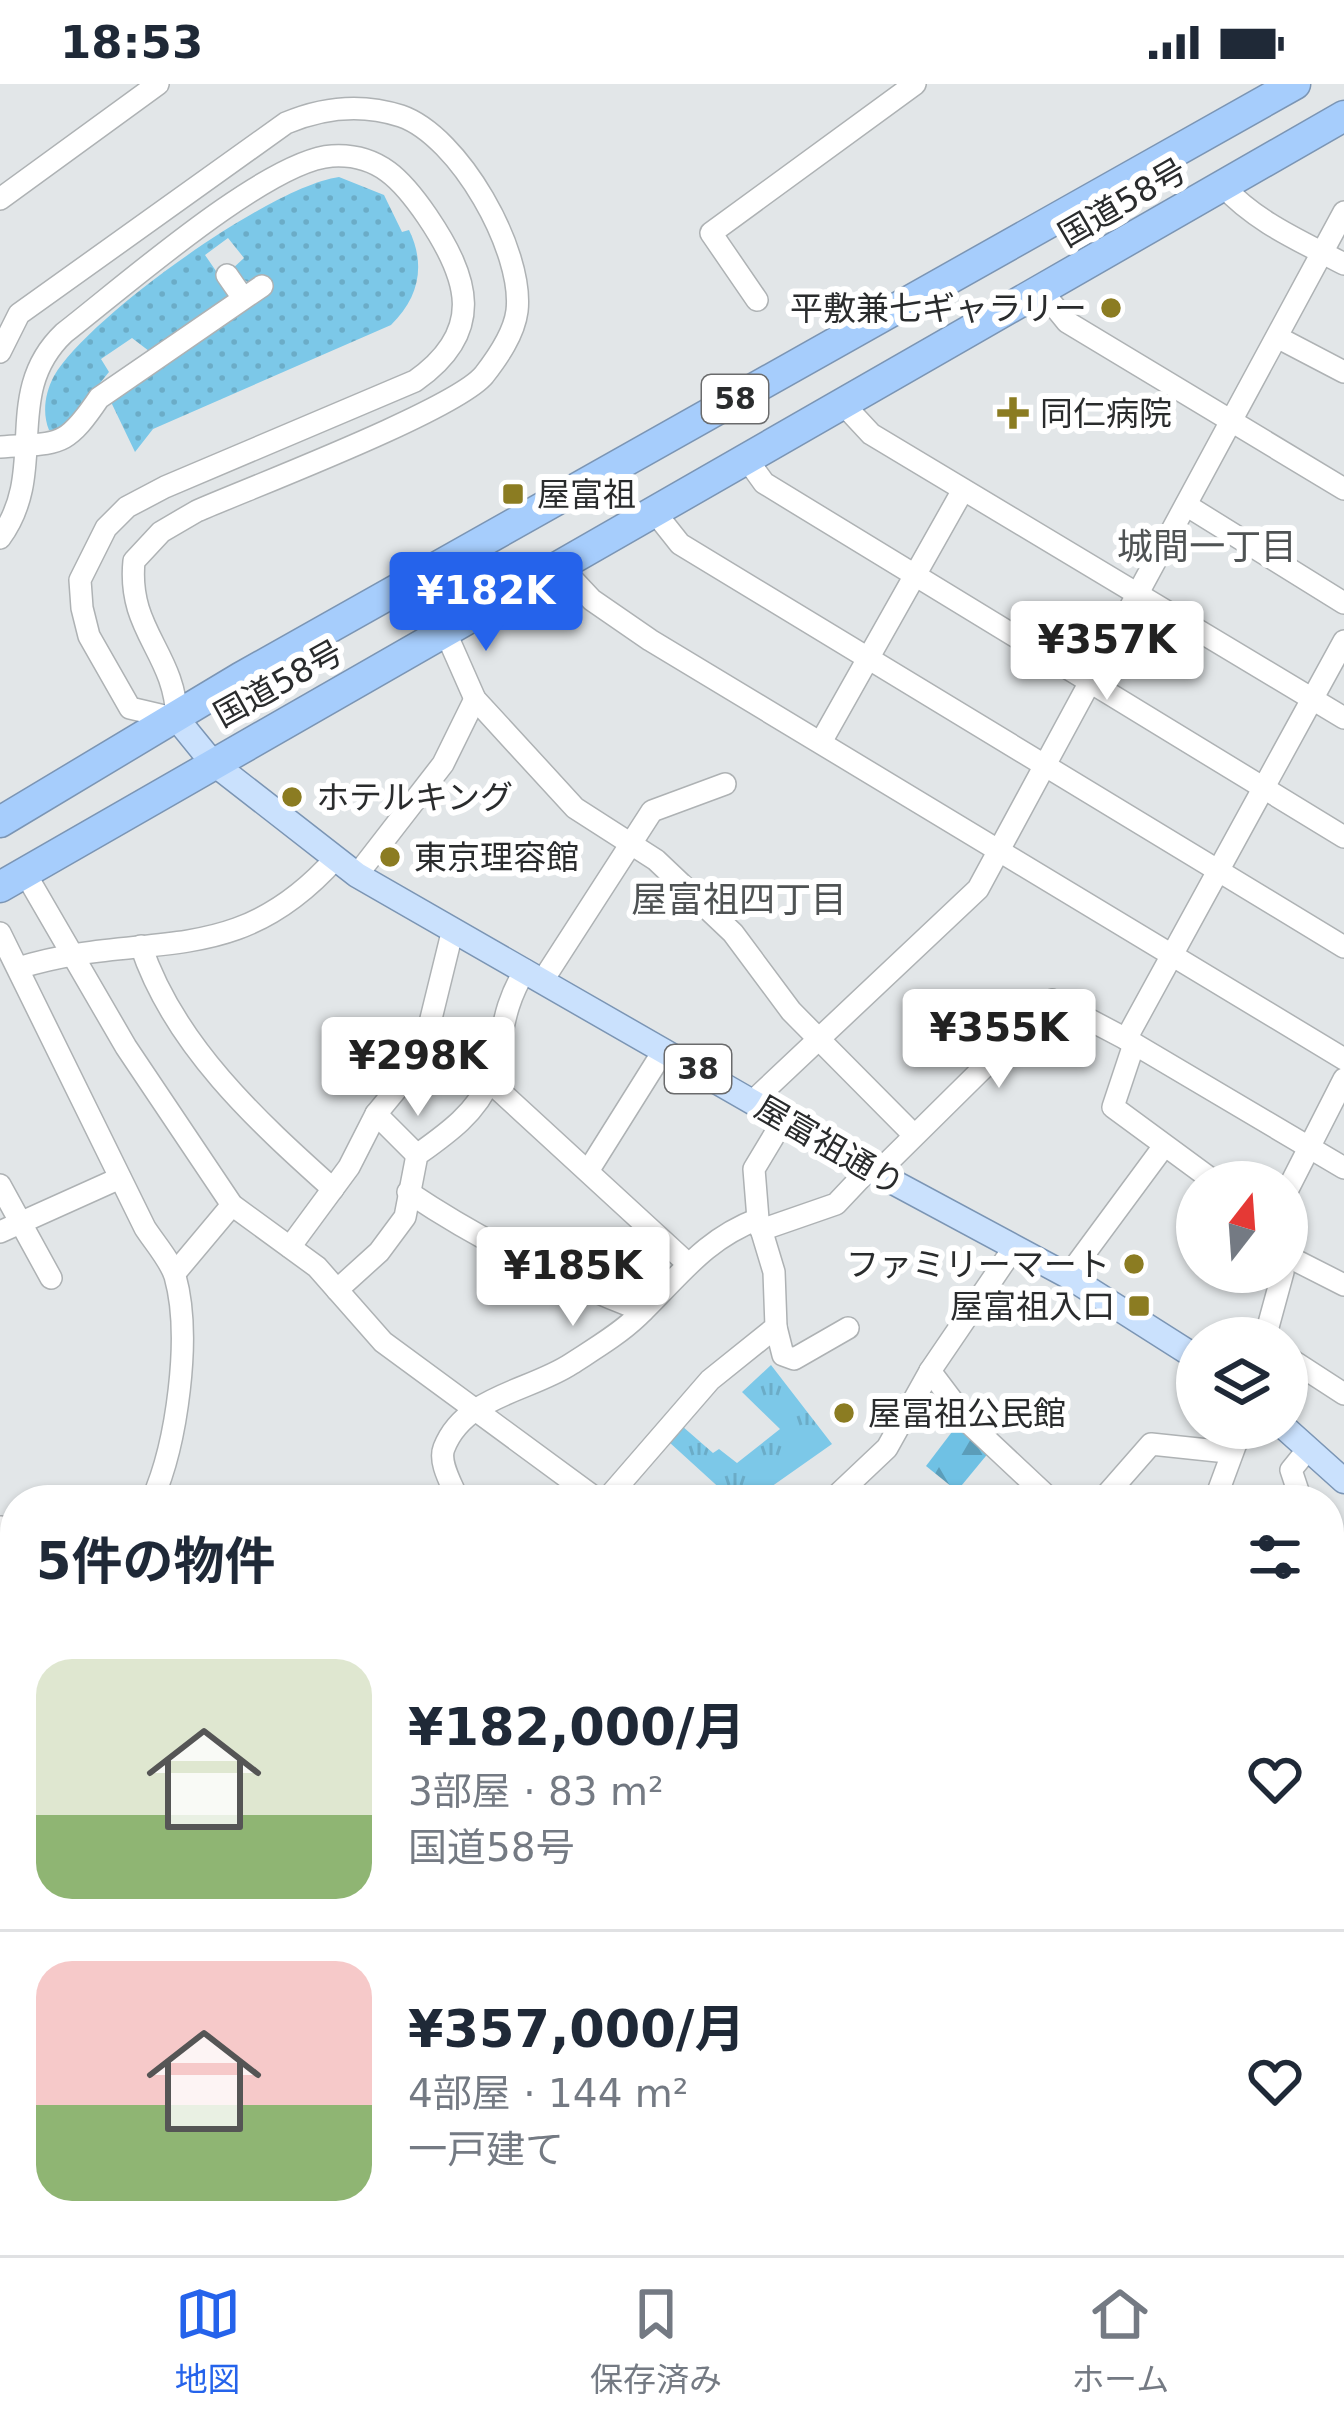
<!DOCTYPE html>
<html lang="ja">
<meta charset="utf-8">
<style>
:root{--surface:#fff;--page:#f2f2f3;--text:#1f2937;--muted:#747a83;--line:#e0e1e3;--accent:#2563eb}
body{margin:0;font-family:"DejaVu Sans","Noto Sans JP",sans-serif;background:var(--page);color:var(--text);height:100vh;display:flex;flex-direction:column;font-size:45px;white-space:nowrap}
*{box-sizing:border-box;margin:0}
p{font-size:39px;color:var(--muted)}
.icon{flex:none;width:66px;height:66px;fill:none;stroke:currentColor;stroke-width:2;stroke-linecap:round;stroke-linejoin:round}
.map{position:relative;flex:1;overflow:hidden}
.sheet{position:absolute;left:0px;top:1401px;width:1344px;height:771px;display:flex;flex-direction:column;background:var(--surface);border-radius:48px 48px 0 0;box-shadow:0 3px 9px #0004}
.sheet>*{flex:none}
.needle{width:78px;rotate:17deg}
.fabs{position:absolute;left:1176px;top:1077px;display:grid;gap:24px}
.fabs a{display:grid;place-items:center;width:132px;height:132px;border-radius:50%;background:var(--surface);box-shadow:0 3px 9px #0004;font-size:60px}
.price{position:absolute;translate:-50% -102px;padding:0 27px;border-radius:12px;background:#fff;color:#222;font-size:39px;line-height:78px;filter:drop-shadow(0 3px 6px #0008)}
.price::after{content:'';position:absolute;left:50%;top:72px;width:36px;height:27px;margin-left:-18px;background:inherit;clip-path:polygon(0 0,100% 0,50% 100%)}
.price.current{background:var(--accent);color:#fff}
ul{padding:0;list-style:none}
li{display:flex;align-items:center;gap:36px;height:300px;padding:0 36px}
li+li{border-top:3px solid var(--line)}
li span{display:grid;place-items:center;flex:none;width:336px;height:240px;border-radius:36px;color:#555}
li>.icon{margin-inline-start:auto}
span .icon{width:144px;height:144px;fill:#fffc;stroke-width:1}
li b{font-size:51px}
h2{display:flex;justify-content:space-between;align-items:center;height:144px;padding:0 36px;font-size:51px}
.status{display:flex;justify-content:space-between;align-items:center;height:84px;padding:0 60px;background:var(--surface);direction:ltr}
.status svg{height:33px;fill:currentColor}
.menu{display:flex;justify-content:space-around;align-items:center;height:168px;border-top:3px solid var(--line);background:var(--surface);font-size:33px;color:var(--muted)}
.menu a{display:grid;justify-items:center;gap:6px}
.menu .current{color:var(--accent)}
.map>svg:first-child{display:block}
.grass{fill:url(#grass-dots)}
.forest{fill:url(#forest-firs)}
.park{fill:url(#park-tufts)}
.lines{fill:none;stroke-linecap:round;stroke-linejoin:round}
.minor-casing{stroke:#aeb2b4;stroke-width:24}
.major-casing{stroke:#7b95b4;stroke-width:27}
.highway-casing{stroke:#7b95b4;stroke-width:33}
.minor{stroke:#fff;stroke-width:21}
.major{stroke:#cae1fd;stroke-width:24}
.highway{stroke:#a6cdfc;stroke-width:30}
.poi-dot{fill:#8b7c22;stroke:#fff;stroke-width:4.5}
.labels{text-anchor:middle;stroke-width:12;stroke-linejoin:round;paint-order:stroke}
.shield{fill:#fff;stroke:#6a6b6c;stroke-width:3}
.shield-label{font-size:30px;font-weight:bold;fill:#2a2c2d}
.street-label{font-size:33px;fill:#2a2c2d;stroke:#fff}
.poi-label{font-size:33px;fill:#2a2c2d;stroke:#fff;text-anchor:start}
.neighbourhood-label{font-size:36px;fill:#4f5354;stroke:#fff}
</style>
<div class="status"><b>18:53</b><svg viewBox="0 0 49 12"><path d="M0 12V9h3v3zM5 12V6h3v6zM10 12V3h3v9zM15 12V0h3v12zM26 1h20v11H26zM47 4h2v5h-2z"/></svg></div>
<div class="map">
<svg width="1344" height="2171" viewBox="0 0 1344 2171">
<defs>
<pattern id="grass-dots" width="8" height="8" patternUnits="userSpaceOnUse" patternTransform="scale(3)"><rect width="8" height="8" fill="#7cc8e8"/><path d="M2 2h.1M6 6h.1" fill="none" stroke="#6bacc7" stroke-width="1.8" stroke-linecap="round"/></pattern>
<pattern id="forest-firs" width="22" height="20" patternUnits="userSpaceOnUse" patternTransform="scale(3)"><rect width="22" height="20" fill="#6fc1e4"/><path d="M5 1l3.5 6h-7zM16 11l3.5 6h-7z" fill="#5b9db9"/></pattern>
<pattern id="park-tufts" width="24" height="20" patternUnits="userSpaceOnUse" patternTransform="scale(3)"><rect width="24" height="20" fill="#7cc8e8"/><path d="M3 7l-1-3M5 7V3M7 7l1-3M15 17l-1-3M17 17v-4M19 17l1-3" fill="none" stroke="#6bacc7"/></pattern>
</defs>
<rect width="100%" height="100%" fill="#e2e6e8"/>
<path class="grass" d="M339 93 384 111 402 148 409 146C426 181 419 214 391 241L153 345 135 368 111 318 250 200 231 186 244 174 228 154 205 171 229 206 225 218 149 267 132 254 101 275 109 288 60 348 49 346C42 329 45 309 54 292 88 233 271 102 339 93Z"/>
<path class="forest" d="M961 1336 990 1367 957 1407 926 1382Z"/>
<path class="park" d="M771 1281 832 1360 761 1410 725 1409 669 1358 682 1342 713 1369 719 1365 737 1379 780 1345 742 1308Z"/>
<g class="lines">
<defs>
<g id="minor">
<path d="M1223 102C1257 139 1301 157 1344 180"/>
<path d="M0 115 158 0"/>
<path d="M227 191 243 214"/>
<path d="M1041 206 1067 238 1344 405"/>
<path d="M757 216 711 149 915 0"/>
<path d="M1277 253 1344 288"/>
<path d="M0 268 19 230 286 39C324 23 361 19 401 32 459 52 524 167 517 227 514 250 498 273 484 291 455 326 252 403 197 427L161 448 134 477C127 547 175 568 177 635L130 624 89 552 82 524 80 496 106 444 127 423 165 403 415 297C486 247 469 194 427 132 403 97 379 69 332 72 267 76 120 206 64 249 0 310 50 386 0 454"/>
<path d="M844 321 871 350 1344 634"/>
<path d="M0 363C59 358 64 366 99 314L262 202"/>
<path d="M746 374 764 399 1344 753"/>
<path d="M1186 421 1344 519"/>
<path d="M653 426 680 460 1344 863"/>
<path d="M560 482 592 516 650 556 1344 975"/>
<path d="M445 547 475 615 575 724 656 776 733 849 791 927 913 1050"/>
<path d="M1344 557 1126 955 1344 1084"/>
<path d="M821 658 963 406"/>
<path d="M25 789 126 963 232 1121 317 1183 383 1258 598 1416"/>
<path d="M357 791 443 680 475 615"/>
<path d="M0 849 145 1144C154 1158 170 1176 175 1192 192 1252 177 1360 152 1416"/>
<path d="M141 862C174 961 257 1037 333 1105"/>
<path d="M18 884C146 844 233 889 335 775"/>
<path d="M543 896 652 727 725 700"/>
<path d="M1134 960 1113 1023 1215 1098"/>
<path d="M489 997 686 1178"/>
<path d="M753 1017 978 805 1344 128"/>
<path d="M376 1030 417 1071"/>
<path d="M590 1084 664 966"/>
<path d="M877 1089 1052 916 1126 955"/>
<path d="M0 1101 51 1194"/>
<path d="M1287 1107 1344 995"/>
<path d="M408 1108C484 1159 558 1194 643 1227"/>
<path d="M761 1146 836 1120 869 1085"/>
<path d="M0 1148 120 1094"/>
<path d="M290 1163 349 1083 376 1030 404 996 426 955 453 845"/>
<path d="M1287 1172 1344 1201"/>
<path d="M175 1189 232 1121"/>
<path d="M1068 1192 1164 1062"/>
<path d="M337 1206 379 1168 405 1133 417 1071C445 1051 477 1029 490 995 506 953 498 932 525 886"/>
<path d="M776 1243 783 1271 794 1275 848 1244"/>
<path d="M1265 1254 1283 1188"/>
<path d="M1287 1273 1344 1310"/>
<path d="M930 1287 970 1340 1051 1416"/>
<path d="M1299 1410 1291 1386 1308 1365"/>
<path d="M458 1416C453 1402 438 1379 444 1364 464 1312 530 1307 571 1280 594 1265 618 1251 638 1232 679 1193 703 1156 758 1135"/>
<path d="M606 1416 710 1296 776 1243 774 1188 758 1135 754 1085 784 1035"/>
<path d="M832 1416 887 1364 930 1287 1013 1165"/>
<path d="M1102 1416 1151 1360 1227 1368 1251 1344"/>
<path d="M1215 1416 1235 1362"/>
<path d="M0 1443 15 1445"/>
<path d="M0 1574 15 1537"/>
<path d="M1329 1644 1344 1628"/>
<path d="M0 1686 15 1693"/>
<path d="M1329 1755 1344 1776"/>
<path d="M0 1815 15 1820"/>
<path d="M0 1917 15 1904"/>
<path d="M1329 2058 1344 2064"/>
<path d="M1093 2157 1117 2171"/>
<path d="M318 2171 324 2157"/>
<path d="M626 2171 635 2157"/>
<path d="M1167 2171 1182 2157"/>
</g>
<g id="major">
<path d="M177 635 212 678 357 791 869 1085 1068 1192 1197 1274"/>
<path d="M1285 1344 1344 1397"/>
</g>
<g id="highway">
<path d="M0 738 240 594 1295 0"/>
<path d="M0 803 1344 32"/>
</g>
</defs>
<use href="#minor" class="minor-casing"/>
<use href="#major" class="major-casing"/>
<use href="#highway" class="highway-casing"/>
<use href="#minor" class="minor"/>
<use href="#major" class="major"/>
<use href="#highway" class="highway"/>
</g>
<g class="poi-dot">
<circle cx="1111" cy="224" r="12"/>
<path d="M1007 311h12v12h12v12h-12v12h-12v-12h-12v-12h12z"/>
<rect x="501" y="398" width="24" height="24" rx="6"/>
<circle cx="292" cy="713" r="12"/>
<circle cx="390" cy="773" r="12"/>
<circle cx="1134" cy="1180" r="12"/>
<rect x="1127" y="1210" width="24" height="24" rx="6"/>
<circle cx="844" cy="1329" r="12"/>
</g>
<g class="labels">
<g class="shield">
<rect x="702" y="291" width="66" height="48" rx="9"/>
<rect x="665" y="961" width="66" height="48" rx="9"/>
</g>
<g class="shield-label">
<text x="735" y="325">58</text>
<text x="698" y="995">38</text>
</g>
<g class="street-label">
<text transform="translate(1122 118) rotate(-30)" y="12">国道58号</text>
<text transform="translate(278 599) rotate(-29)" y="12">国道58号</text>
<text transform="translate(830 1061) rotate(30)" y="12">屋富祖通り</text>
</g>
<g class="poi-label">
<text x="1087" y="236" text-anchor="end">平敷兼七ギャラリー</text>
<text x="1040" y="341">同仁病院</text>
<text x="537" y="422">屋富祖</text>
<text x="316" y="725">ホテルキング</text>
<text x="414" y="785">東京理容館</text>
<text x="1110" y="1192" text-anchor="end">ファミリーマート</text>
<text x="1115" y="1234" text-anchor="end">屋富祖入口</text>
<text x="868" y="1341">屋冨祖公民館</text>
</g>
<g class="neighbourhood-label">
<text x="1207" y="475">城間一丁目</text>
<text x="739" y="828">屋富祖四丁目</text>
</g>
</g>
</svg>
<div class="fabs">
<a><svg class="needle" viewBox="-14 -14 28 28"><path d="M0-13l5 13h-10z" fill="#e53935"/><path d="M0 13l5-13h-10z" fill="#747a83"/></svg></a>
<a><svg class="icon" aria-label="layers" viewBox="0 0 24 24"><path d="M12 4l9 5-9 5-9-5zM3 14l9 5 9-5"/></svg></a>
</div>
<b class="price current" style="left:486px;top:570px">¥182K</b>
<b class="price" style="left:1107px;top:619px">¥357K</b>
<b class="price" style="left:999px;top:1007px">¥355K</b>
<b class="price" style="left:418px;top:1035px">¥298K</b>
<b class="price" style="left:573px;top:1245px">¥185K</b>
<section class="sheet">
<h2>5件の物件<svg class="icon" aria-label="filters" viewBox="0 0 24 24"><path d="M4 7h16M4 17h16"/><circle cx="9" cy="7" r="2"/><circle cx="15" cy="17" r="2"/></svg></h2>
<ul>
<li><span style="background:linear-gradient(#dfe7d0 65%,#8fb573 0)"><svg class="icon" aria-label="home" viewBox="0 0 24 24"><path d="M3 11l9-7 9 7M6 9v11h12V9"/></svg></span><div><b>¥182,000/月</b><p>3部屋 · 83 m²</p><p>国道58号</p></div><svg class="icon" aria-label="heart" viewBox="0 0 24 24"><path d="M12 20l-8-8c-3-5 5-10 8-4 3-6 11-1 8 4z"/></svg></li>
<li><span style="background:linear-gradient(#f6c9c9 60%,#8fb573 0)"><svg class="icon" aria-label="home" viewBox="0 0 24 24"><path d="M3 11l9-7 9 7M6 9v11h12V9"/></svg></span><div><b>¥357,000/月</b><p>4部屋 · 144 m²</p><p>一戸建て</p></div><svg class="icon" aria-label="heart" viewBox="0 0 24 24"><path d="M12 20l-8-8c-3-5 5-10 8-4 3-6 11-1 8 4z"/></svg></li>
</ul>
</section>
</div>
<nav class="menu">
<a class="current"><svg class="icon" aria-label="map" viewBox="0 0 24 24"><path d="M3 6l6-2 6 2 6-2v14l-6 2-6-2-6 2zM9 4v14M15 6v14"/></svg>地図</a>
<a><svg class="icon" aria-label="saved" viewBox="0 0 24 24"><path d="M7 4h10v16l-5-4-5 4z"/></svg>保存済み</a>
<a><svg class="icon" aria-label="home" viewBox="0 0 24 24"><path d="M3 11l9-7 9 7M6 9v11h12V9"/></svg>ホーム</a>
</nav>
